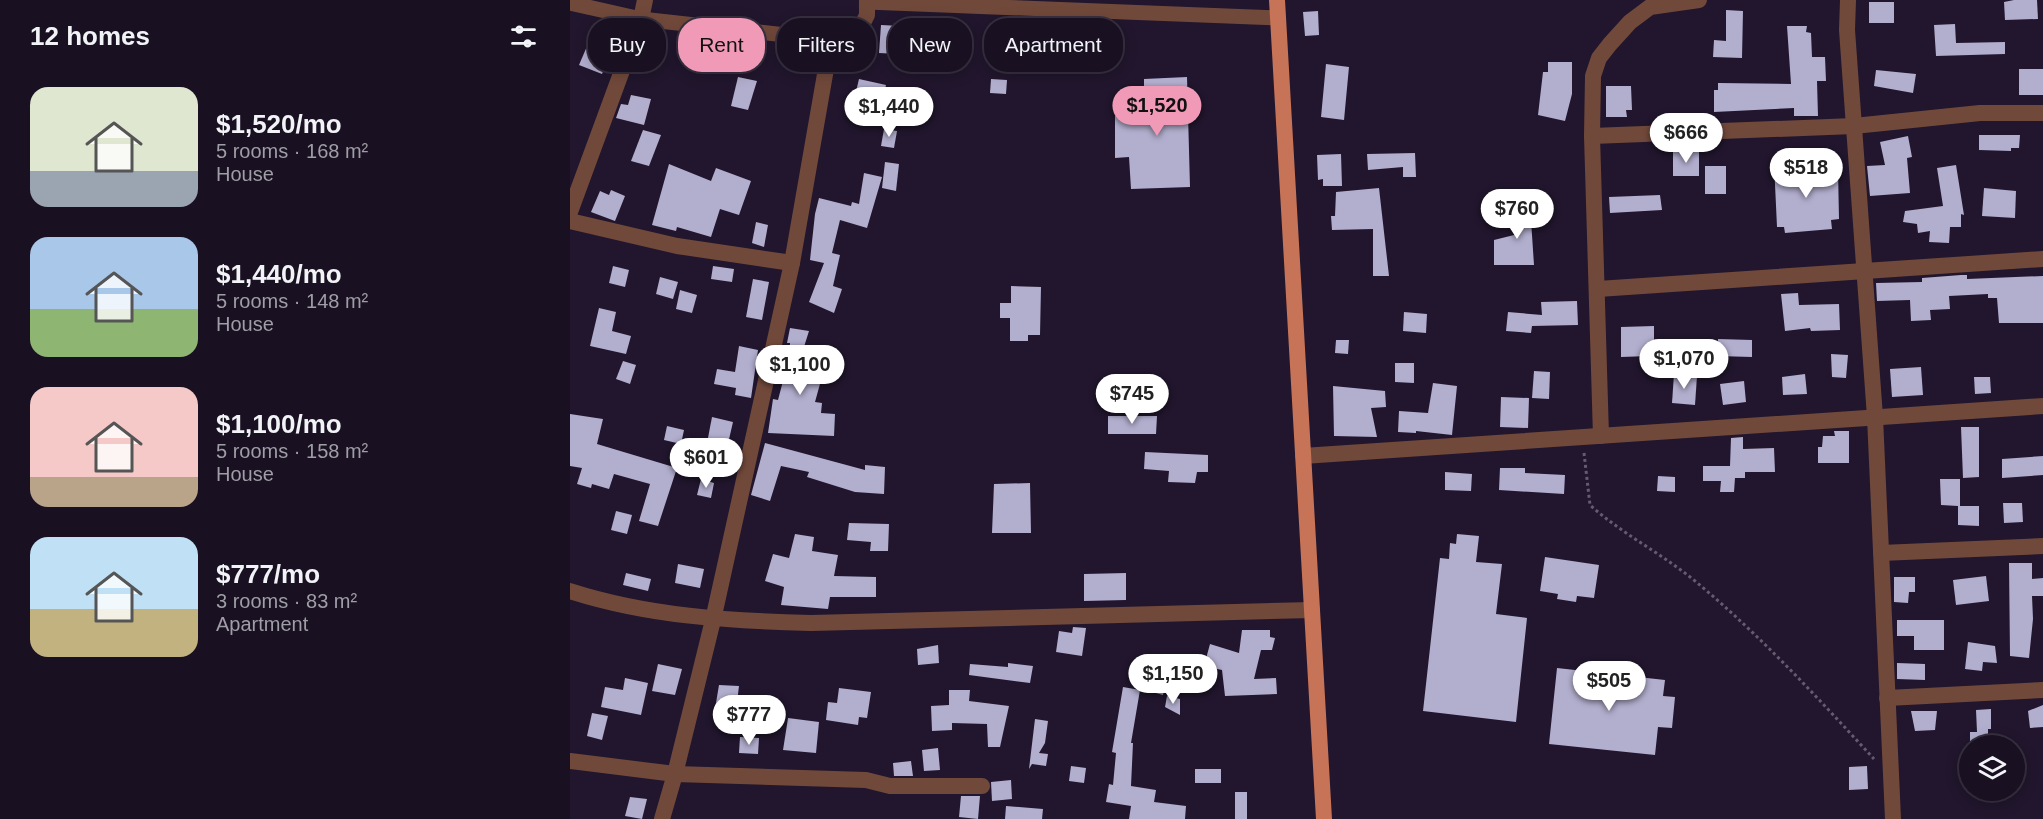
<!DOCTYPE html>
<meta charset="utf-8">
<style>
:root{--surface:#191022;--page:#261e2f;--text:#f1f3f6;--muted:#9f9da5;--line:#373040;--accent:#f09ab7}
body{margin:0;font-family:Helvetica,sans-serif;background:var(--page);color:var(--text);height:100vh;display:flex;flex-direction:column;font-size:22px;white-space:nowrap}
*{box-sizing:border-box;margin:0}
p{font-size:20px;color:var(--muted)}
.icon{flex:none;width:33px;height:33px;fill:none;stroke:currentColor;stroke-width:2;stroke-linecap:round;stroke-linejoin:round}
.map{position:relative;flex:1;overflow:hidden}
.sheet{display:flex;flex-direction:column;background:var(--surface);width:570px}
.sheet>*{flex:none}
.banner{position:absolute;left:18px;top:18px;width:570px;height:54px;display:flex;gap:12px}
.tools{position:absolute;left:1389px;top:735px;display:grid;gap:12px}
.tools a{display:grid;place-items:center;width:66px;height:66px;border-radius:50%;background:var(--surface);box-shadow:0 3px 15px #0003,0 0 0 2px var(--line);font-size:30px}
.price{position:absolute;translate:-50% -51px;padding:0 14px;border-radius:21px;background:#fff;color:#222;font-size:20px;line-height:39px;filter:drop-shadow(0 2px 3px #0008)}
.price::after{content:'';position:absolute;left:50%;top:36px;width:18px;height:14px;margin-left:-9px;background:inherit;clip-path:polygon(0 0,100% 0,50% 100%)}
.price.selected{background:var(--accent);color:#111}
ul{padding:0;list-style:none}
li{display:flex;align-items:center;gap:18px;height:150px;padding:0 30px}
li span{display:grid;place-items:center;flex:none;width:168px;height:120px;border-radius:18px;color:#555}
li>.icon{margin-inline-start:auto}
span .icon{width:72px;height:72px;fill:#fffc;stroke-width:1}
li b{font-size:26px}
h2{display:flex;justify-content:space-between;align-items:center;height:72px;padding:0 30px;font-size:26px}
.tag{padding:0 21px;border-radius:24px;background:var(--surface);box-shadow:0 3px 15px #0003,0 0 0 2px var(--line);font-size:21px;line-height:54px}
.tag.selected{background:var(--accent);color:#111}
main{display:flex;flex:1;min-height:0}
.map>svg:first-child{display:block}
.building{fill:#b2aece}
.lines{fill:none;stroke-linecap:round;stroke-linejoin:round}
.path{stroke:#655b70;stroke-width:3;stroke-dasharray:3 3;stroke-linecap:butt}
.pedestrian{stroke:#71493b;stroke-width:15}
.minor{stroke:#71493b;stroke-width:16}
.primary{stroke:#c67357;stroke-width:16}
</style>
<main>
<section class="sheet">
<h2>12 homes<svg class="icon" aria-label="filters" viewBox="0 0 24 24"><path d="M4 7h16M4 17h16"/><circle cx="9" cy="7" r="2"/><circle cx="15" cy="17" r="2"/></svg></h2>
<ul>
<li><span style="background:linear-gradient(#dfe7d0 70%,#9aa5b1 0)"><svg class="icon" aria-label="home" viewBox="0 0 24 24"><path d="M3 11l9-7 9 7M6 9v11h12V9"/></svg></span><div><b>$1,520/mo</b><p>5 rooms · 168 m²</p><p>House</p></div></li>
<li><span style="background:linear-gradient(#a9c7e8 60%,#8fb573 0)"><svg class="icon" aria-label="home" viewBox="0 0 24 24"><path d="M3 11l9-7 9 7M6 9v11h12V9"/></svg></span><div><b>$1,440/mo</b><p>5 rooms · 148 m²</p><p>House</p></div></li>
<li><span style="background:linear-gradient(#f6c9c9 75%,#b9a48a 0)"><svg class="icon" aria-label="home" viewBox="0 0 24 24"><path d="M3 11l9-7 9 7M6 9v11h12V9"/></svg></span><div><b>$1,100/mo</b><p>5 rooms · 158 m²</p><p>House</p></div></li>
<li><span style="background:linear-gradient(#bfe0f5 60%,#c2b280 0)"><svg class="icon" aria-label="home" viewBox="0 0 24 24"><path d="M3 11l9-7 9 7M6 9v11h12V9"/></svg></span><div><b>$777/mo</b><p>3 rooms · 83 m²</p><p>Apartment</p></div></li>
</ul>
</section>
<div class="map">
<svg width="1473" height="819" viewBox="0 0 1473 819">
<rect width="100%" height="100%" fill="#21162d"/>
<g class="building">
<path d="M1444 0H1467L1468 19 1435 20 1434 2Z"/>
<rect x="1299" y="2" width="25" height="21"/>
<path d="M1156 10 1173 11 1172 58 1143 57 1144 40 1156 41Z"/>
<path d="M748 11 749 35 735 36 733 12Z"/>
<path d="M1385 24 1386 43 1435 42V54L1366 56 1364 25Z"/>
<path d="M311 25 330 26 328 54 309 53Z"/>
<path d="M1217 26H1237L1236 32 1241 33 1242 57H1255L1256 81H1247L1248 116H1224V108L1144 112V90H1148V83L1221 84Z"/>
<path d="M18 44 41 49 32 74 9 65Z"/>
<path d="M978 62H1002V94L995 121 968 115 973 72H978Z"/>
<path d="M756 64 779 67 774 120 751 117Z"/>
<rect x="1449" y="69" width="24" height="26"/>
<path d="M1306 70 1346 74 1343 93 1304 86Z"/>
<path d="M168 77 187 81 178 110 161 106Z"/>
<path d="M617 77 620 187 561 189 559 157 545 158V116L574 114V79Z"/>
<path d="M289 79 316 85 311 107 284 100Z"/>
<path d="M421 79 437 80 436 94 420 93Z"/>
<path d="M1036 86H1061L1062 110H1056L1057 117H1036Z"/>
<path d="M61 95 81 99 74 125 46 118 51 104 58 105Z"/>
<path d="M314 129 327 131 324 148 311 146Z"/>
<path d="M73 130 91 135 79 166 61 161Z"/>
<path d="M1409 135H1450L1449 148H1441V151L1409 150Z"/>
<path d="M1338 136 1342 157 1337 158 1340 193 1300 196 1297 166 1315 165 1310 142Z"/>
<rect x="1103" y="152" width="26" height="24"/>
<path d="M845 153 846 177H833V167L798 170 797 154Z"/>
<path d="M771 154 772 186H753V179L748 180 747 155Z"/>
<path d="M315 162 329 164 326 191 312 188Z"/>
<path d="M1204 163 1224 164V173L1268 170 1269 219 1261 220 1262 229 1215 233 1214 227H1207Z"/>
<path d="M99 164 141 181 146 168 181 181 169 215 150 209 141 237 107 227 106 231 82 225Z"/>
<path d="M1386 165 1394 215 1391 214V227H1380L1379 243 1359 242 1360 231 1348 233 1347 224 1333 222 1335 211 1373 206 1367 168Z"/>
<rect x="1135" y="166" width="21" height="28"/>
<path d="M294 173 312 177 297 228 270 220 262 253 270 255 263 286 272 289 264 313 239 302 254 263 240 260 245 214 249 198 281 206 282 202 289 204Z"/>
<path d="M809 188 819 276H803V229L762 230 761 216H765L766 192Z"/>
<path d="M1414 188 1446 191 1445 218 1412 216Z"/>
<path d="M41 190 55 196 45 221 21 212 30 191 39 195Z"/>
<path d="M1090 195 1092 210 1040 213 1039 197Z"/>
<path d="M964 206 965 220H961L964 265H924V240L944 235 941 208Z"/>
<path d="M186 222 198 225 194 247 182 243Z"/>
<path d="M43 266 59 270 55 287 39 283Z"/>
<path d="M143 266 164 269 162 282 141 279Z"/>
<path d="M1391 275H1397V279L1473 276V323H1429L1427 298H1418V294L1379 296 1380 309 1360 310 1361 320 1341 321 1340 300 1307 301 1306 283 1352 282V278Z"/>
<path d="M90 277 108 282 103 299 86 294Z"/>
<path d="M183 279 199 282 192 320 176 317Z"/>
<path d="M441 286 471 287 470 335H458V341H440V318H430V303H441Z"/>
<path d="M110 290 127 295 122 313 106 309Z"/>
<path d="M1228 293 1229 305 1269 304 1270 330 1241 331 1240 328 1215 331 1211 294Z"/>
<path d="M1007 301 1008 325 962 326 961 333 936 331 938 312 972 315 971 302Z"/>
<path d="M29 308 46 312 42 331 61 336 56 354 20 346Z"/>
<path d="M834 312 857 314 856 333 833 331Z"/>
<path d="M1084 326V342L1108 341 1109 355 1051 357V327Z"/>
<path d="M220 328 239 331 233 350 240 351 236 368 253 373 245 402 252 403 251 413 265 414 264 436 198 433 203 399 208 400 219 358 220 343H217Z"/>
<path d="M1148 339 1182 340V357L1147 356Z"/>
<path d="M766 340H779L778 354 765 353Z"/>
<path d="M169 346 188 350 181 398 165 395 166 388 144 384 147 369 165 372Z"/>
<path d="M1261 354 1278 355 1276 378 1262 377Z"/>
<path d="M53 361 66 365 60 384 46 379Z"/>
<path d="M825 363H844V383L825 382Z"/>
<path d="M1351 367 1353 395 1322 397 1320 369Z"/>
<path d="M964 371 980 372 979 399 962 398Z"/>
<path d="M1104 374 1127 376 1125 405 1102 403Z"/>
<path d="M1235 374 1237 394 1213 395 1212 377Z"/>
<path d="M1404 377H1420L1421 393 1405 394Z"/>
<path d="M1174 381 1176 402 1153 405 1150 384Z"/>
<path d="M863 383 887 386 882 435 846 431V433L828 432 829 411 858 413Z"/>
<path d="M763 386 815 391 816 407 801 408 807 437 764 436Z"/>
<path d="M931 397 959 398 958 428 930 427Z"/>
<path d="M0 414 33 419 27 444 107 468 88 526 69 521 80 484 44 474 39 489 22 484 21 488 7 484 12 468 0 466Z"/>
<path d="M538 416H587L586 434H538Z"/>
<path d="M142 417 163 422 157 448 137 443Z"/>
<path d="M97 426 114 430 111 444 94 440Z"/>
<path d="M1391 427H1409V477L1393 478Z"/>
<path d="M1264 431H1279V463H1248V447H1252L1253 436H1265Z"/>
<path d="M1173 437V449L1204 448 1205 472H1175V478H1165L1164 492H1150L1151 481H1133V466H1160L1161 438Z"/>
<path d="M195 443 295 470V465L315 467 314 494 285 492 237 477 239 472 211 466 200 501 181 495Z"/>
<path d="M575 452 638 455V472H627L625 483 598 482 599 471 574 469Z"/>
<path d="M1473 456V475L1432 478V459Z"/>
<path d="M930 468H955V473L995 475 994 494 929 490Z"/>
<path d="M875 472 902 474 901 491 875 490Z"/>
<path d="M1088 476 1105 477V492L1087 491Z"/>
<path d="M131 479 144 483 141 498 127 495Z"/>
<path d="M1370 479H1390V506H1409V526L1388 525V506L1371 505Z"/>
<path d="M460 483 461 533H422L424 484Z"/>
<path d="M1433 503H1452L1453 522 1434 523Z"/>
<path d="M46 511 62 515 57 534 41 530Z"/>
<path d="M279 523 319 524 318 551H300L301 542 277 540Z"/>
<path d="M225 534 244 537 242 551 268 555 264 576 306 577V597H260L258 609 211 605 214 587 195 581 203 554 219 558Z"/>
<path d="M887 534 909 536 906 562 932 564 926 614 957 618 946 722 853 711 870 558 879 559 880 543 886 544Z"/>
<path d="M975 557 1029 565 1024 598 1007 596 1006 602 987 599 988 594 970 591Z"/>
<path d="M1439 563H1462V579L1473 578V596H1462L1463 619 1459 658 1440 656Z"/>
<path d="M108 564 134 569 130 588 105 583Z"/>
<path d="M56 573 81 579 78 591 53 585Z"/>
<path d="M556 573V600L514 601V574Z"/>
<path d="M1416 576 1419 601 1386 605 1383 580Z"/>
<path d="M1324 577H1345V592H1339L1338 603 1324 602Z"/>
<path d="M1327 620H1374V650H1344V636H1327Z"/>
<path d="M503 627 516 628 512 656 486 652 489 631 502 633Z"/>
<path d="M672 630H700V637L705 638 702 650H691L684 679 706 678 707 694 655 696 652 670 634 666 640 644 669 653Z"/>
<path d="M1398 642 1425 646 1427 663 1413 662 1412 671 1395 669Z"/>
<path d="M368 645 369 663 348 665 347 649Z"/>
<path d="M438 663 463 666 460 683 399 675 400 664 438 667Z"/>
<path d="M1327 663 1355 664V680L1327 679Z"/>
<path d="M88 664 112 669 105 695 82 691Z"/>
<path d="M580 667 598 672 593 695 575 690Z"/>
<path d="M987 668 1095 680 1093 696 1105 697 1102 728 1088 727 1085 755 979 744Z"/>
<path d="M55 678 78 683 71 715 31 707 35 687 53 690Z"/>
<path d="M149 685 169 686 166 711 145 709Z"/>
<path d="M553 687 570 690 561 743H563L561 786 586 790 584 802 616 806 615 819H559L561 806 536 802 539 784 543 785 546 753 542 752Z"/>
<path d="M269 688 301 692 297 718 289 717 288 725 256 720 258 702 267 703Z"/>
<path d="M379 690H400L399 701 439 706 430 747H418L417 724 382 723V730L362 731 361 706 379 705Z"/>
<path d="M597 696 610 699V715L595 707Z"/>
<path d="M1473 705V727L1460 728 1458 711Z"/>
<path d="M1421 709V729H1418V746H1400V732H1407L1406 710Z"/>
<path d="M1341 711H1367L1365 730 1345 731Z"/>
<path d="M22 713 38 716 32 740 17 736Z"/>
<path d="M218 718 249 722 246 753 213 750Z"/>
<path d="M465 719 478 721 475 743 469 753 478 754 476 766 462 764 459 769Z"/>
<path d="M170 737 189 738 188 754 169 753Z"/>
<path d="M368 748 370 770 354 771 352 750Z"/>
<path d="M341 761 343 776H324L323 763Z"/>
<path d="M501 766 516 768 514 783 499 781Z"/>
<path d="M1297 766 1298 789 1279 790V767Z"/>
<rect x="625" y="769" width="26" height="14"/>
<path d="M441 780 442 799 422 801 421 782Z"/>
<rect x="665" y="792" width="12" height="27"/>
<path d="M391 796H410L408 819 389 817Z"/>
<path d="M60 797 77 799 72 819 55 816Z"/>
<path d="M436 806 473 809 472 819H435Z"/>
</g>
<g class="lines">
<path class="path" d="M1014 453 1020 505C1052 534 1091 553 1125 581 1190 635 1247 697 1304 759"/>
<g class="pedestrian">
<path d="M297 2 708 18"/>
<path d="M0 3 71 19 261 40 276 38 289 31"/>
</g>
<g class="minor">
<path d="M1278 0 1277 30 1305 417 1323 819"/>
<path d="M289 31 297 15V0"/>
<path d="M1022 136 1284 126 1410 113H1473"/>
<path d="M0 212 71 19 75 0"/>
<path d="M0 221 107 246 222 263"/>
<path d="M1028 289 1473 259"/>
<path d="M1031 436 1022 136 1023 76 1029 58 1040 44 1060 22 1080 7 1129 0"/>
<path d="M733 456 1473 406"/>
<path d="M1311 553 1473 546"/>
<path d="M0 591C78 616 159 621 241 623L742 610"/>
<path d="M1317 698 1473 690"/>
<path d="M0 761 105 774 143 620 222 263 261 40"/>
<path d="M92 819 105 774 296 780 320 786H412"/>
</g>
<path class="primary" d="M707 0 754 819"/>
</g>
</svg>
<div class="tools">
<a><svg class="icon" aria-label="layers" viewBox="0 0 24 24"><path d="M12 4l9 5-9 5-9-5zM3 14l9 5 9-5"/></svg></a>
</div>
<b class="price selected" style="left:587px;top:137px">$1,520</b>
<b class="price" style="left:319px;top:138px">$1,440</b>
<b class="price" style="left:1116px;top:164px">$666</b>
<b class="price" style="left:1236px;top:199px">$518</b>
<b class="price" style="left:947px;top:240px">$760</b>
<b class="price" style="left:1114px;top:390px">$1,070</b>
<b class="price" style="left:230px;top:396px">$1,100</b>
<b class="price" style="left:562px;top:425px">$745</b>
<b class="price" style="left:136px;top:489px">$601</b>
<b class="price" style="left:603px;top:705px">$1,150</b>
<b class="price" style="left:1039px;top:712px">$505</b>
<b class="price" style="left:179px;top:746px">$777</b>
<div class="banner">
<a class="tag">Buy</a>
<a class="tag selected">Rent</a>
<a class="tag">Filters</a>
<a class="tag">New</a>
<a class="tag">Apartment</a>
</div>
</div>
</main>
